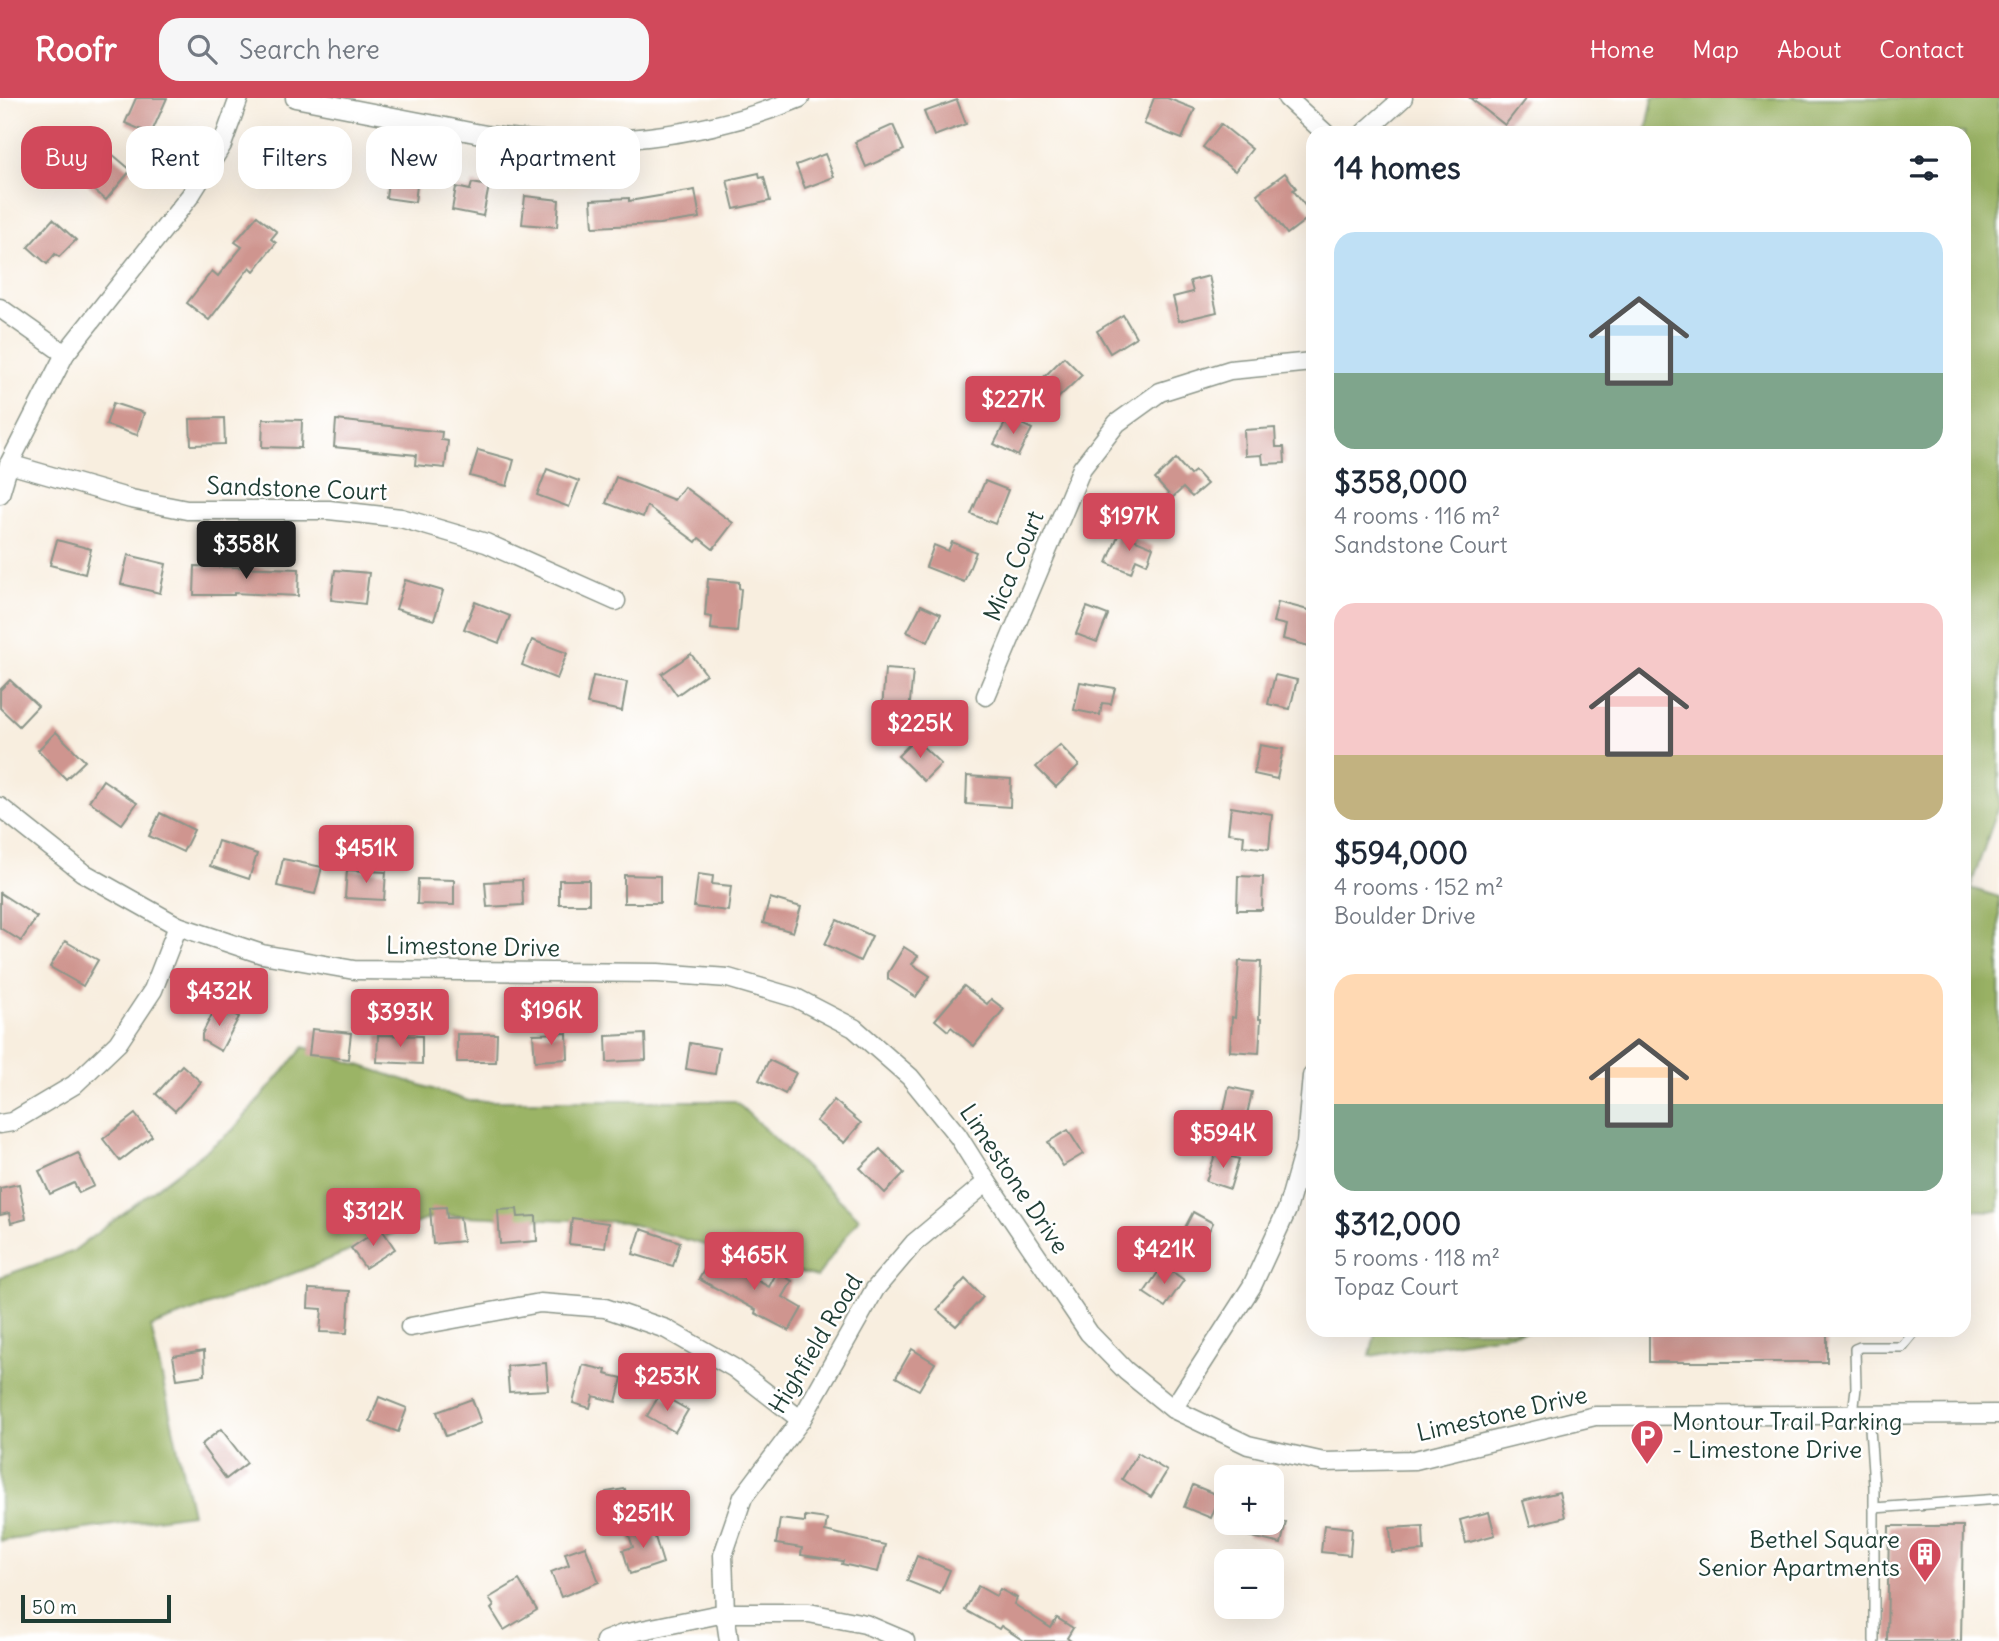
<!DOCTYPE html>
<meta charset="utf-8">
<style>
:root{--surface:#fff;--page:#f6f6f7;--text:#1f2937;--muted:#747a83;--accent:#d1495b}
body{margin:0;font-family:Delius,sans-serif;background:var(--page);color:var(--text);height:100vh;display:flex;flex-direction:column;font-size:26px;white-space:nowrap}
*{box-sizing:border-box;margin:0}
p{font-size:23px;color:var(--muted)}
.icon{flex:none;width:38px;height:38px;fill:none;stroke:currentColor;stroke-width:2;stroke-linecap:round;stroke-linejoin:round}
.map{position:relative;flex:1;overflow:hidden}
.sheet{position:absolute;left:1306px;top:28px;width:665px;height:1211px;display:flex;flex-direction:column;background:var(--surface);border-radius:21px;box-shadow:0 7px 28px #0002}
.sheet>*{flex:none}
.hud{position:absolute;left:21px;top:28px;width:665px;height:63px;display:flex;gap:14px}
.tools{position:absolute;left:1214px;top:1367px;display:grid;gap:14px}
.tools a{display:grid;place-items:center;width:70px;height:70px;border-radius:14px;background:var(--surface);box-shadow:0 7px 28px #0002;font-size:35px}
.scale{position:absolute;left:21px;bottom:18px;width:150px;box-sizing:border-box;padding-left:7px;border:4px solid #1f3d34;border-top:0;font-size:19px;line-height:24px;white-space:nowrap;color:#1f3d34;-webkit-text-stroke:5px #fff;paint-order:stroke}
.price{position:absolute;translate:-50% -60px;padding:0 16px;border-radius:7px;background:var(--accent);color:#fff;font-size:23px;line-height:46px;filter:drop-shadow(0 2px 4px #0008)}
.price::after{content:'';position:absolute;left:50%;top:42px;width:21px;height:16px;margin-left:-10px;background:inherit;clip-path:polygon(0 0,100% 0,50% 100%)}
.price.selected{background:#222;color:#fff}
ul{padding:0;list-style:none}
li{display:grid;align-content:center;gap:14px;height:371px;padding:0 28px}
li span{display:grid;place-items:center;height:217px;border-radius:21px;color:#555}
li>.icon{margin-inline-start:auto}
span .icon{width:126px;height:126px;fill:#fffc;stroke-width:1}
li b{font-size:30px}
h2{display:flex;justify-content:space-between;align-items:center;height:84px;padding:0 28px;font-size:30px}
.pill{padding:0 24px;border-radius:21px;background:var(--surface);box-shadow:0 7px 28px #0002;font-size:24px;line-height:63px}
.pill.selected{background:var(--accent);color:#fff}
header{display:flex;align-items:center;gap:42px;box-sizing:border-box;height:98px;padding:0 35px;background:var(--accent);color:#fff}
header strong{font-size:33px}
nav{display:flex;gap:38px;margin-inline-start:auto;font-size:24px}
.search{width:490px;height:63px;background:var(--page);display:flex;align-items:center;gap:18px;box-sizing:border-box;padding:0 24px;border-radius:21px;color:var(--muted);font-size:26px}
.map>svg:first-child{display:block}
.forest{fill:#9bb466;stroke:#5d784d;stroke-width:2}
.building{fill:#cf958f}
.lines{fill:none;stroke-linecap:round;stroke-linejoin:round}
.service-casing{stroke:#8c968a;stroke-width:12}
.minor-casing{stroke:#8c968a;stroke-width:21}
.service{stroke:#fff;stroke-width:9}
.minor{stroke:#fff;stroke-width:18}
.labels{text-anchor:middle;stroke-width:5;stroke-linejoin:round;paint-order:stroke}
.street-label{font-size:24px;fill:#1f3d34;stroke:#fff}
.poi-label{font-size:24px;fill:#1f3d34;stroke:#fff;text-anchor:start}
</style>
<header>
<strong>Roofr</strong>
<div class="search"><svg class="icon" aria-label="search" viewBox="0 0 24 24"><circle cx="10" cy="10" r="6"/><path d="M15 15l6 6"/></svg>Search here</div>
<nav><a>Home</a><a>Map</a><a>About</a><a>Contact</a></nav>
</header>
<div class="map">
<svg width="1999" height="1543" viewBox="0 0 1999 1543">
<rect width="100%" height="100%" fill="#fff"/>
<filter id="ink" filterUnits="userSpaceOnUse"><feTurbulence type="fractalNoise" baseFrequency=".0143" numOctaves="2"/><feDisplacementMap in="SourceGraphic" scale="14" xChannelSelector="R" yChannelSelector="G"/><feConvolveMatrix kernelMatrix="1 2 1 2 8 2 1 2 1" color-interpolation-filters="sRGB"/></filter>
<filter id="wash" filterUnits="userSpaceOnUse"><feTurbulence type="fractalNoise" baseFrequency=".00686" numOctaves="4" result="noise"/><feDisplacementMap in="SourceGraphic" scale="28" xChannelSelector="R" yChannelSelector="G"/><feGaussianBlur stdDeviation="1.57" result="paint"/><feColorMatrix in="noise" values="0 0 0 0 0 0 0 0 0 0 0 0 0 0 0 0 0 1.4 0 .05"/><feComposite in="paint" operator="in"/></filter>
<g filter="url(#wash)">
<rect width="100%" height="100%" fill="#f8eedf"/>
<g class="forest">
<path d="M1653 0H1999V708L1970 790 1999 799V1113L1964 1112V35H1646Z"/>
<path d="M304 949 469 1003H735L859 1120 817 1179 624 1124 437 1117 318 1166 151 1229 192 1416 0 1443V1179L72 1154 233 1032Z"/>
<path d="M1376 1232H1533L1370 1258Z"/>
</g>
<g id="blocks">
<g class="building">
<path d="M136 0H167L151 36 125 25Z"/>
<path d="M1154 0H1167L1195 11 1182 41 1144 26Z"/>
<path d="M1470 0H1526L1505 27Z"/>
<path d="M957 2 966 26 934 38 924 14Z"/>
<path d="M1221 26 1252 51 1235 73 1203 49Z"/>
<path d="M893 27 904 52 866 69 855 44Z"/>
<path d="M112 56 131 72 106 102 87 86Z"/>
<path d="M825 56 834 79 805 90 796 67Z"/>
<path d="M289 57 323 63 318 90 284 84Z"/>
<path d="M389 75 418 79 415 104 386 100Z"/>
<path d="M759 75 760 80 764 79 770 103 734 111 727 82Z"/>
<path d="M1285 75 1296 90 1293 92 1312 117 1287 136 1257 96Z"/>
<path d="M472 85 489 88 483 118 452 112 456 89 470 92Z"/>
<path d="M695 92 700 120 659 126 593 129 591 102 629 100V103Z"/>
<path d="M525 98 559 102 557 129 522 126Z"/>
<path d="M257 118 277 134 271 141 276 145 254 173 250 169 209 222 187 205 212 173 218 178 242 149 235 144Z"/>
<path d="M53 121 76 142 59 159 55 156 47 166 28 149Z"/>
<path d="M1209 178 1217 214 1179 223 1173 199 1193 194 1190 183Z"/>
<path d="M1123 217 1136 239 1110 255 1097 233Z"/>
<path d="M1064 259 1082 277 1055 303 1038 285Z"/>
<path d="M113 305 144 315 137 337 106 327Z"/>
<path d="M1008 319 1032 331 1018 358 994 346Z"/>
<path d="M224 320 225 346 191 347 190 321Z"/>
<path d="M263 321 302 322 301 350 262 349Z"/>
<path d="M336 322 442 334 441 342 448 343 445 370 415 367 416 357 334 349Z"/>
<path d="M1275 330 1276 349H1284L1285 365 1263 366 1262 357 1245 358 1244 332Z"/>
<path d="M478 352 514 362 507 388 470 378Z"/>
<path d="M1176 361 1190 377 1195 373 1207 386 1192 399 1183 390 1172 400 1155 381Z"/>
<path d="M547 371 579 383 569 409 537 397Z"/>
<path d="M616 379 674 402 684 389 733 425 713 451 699 440 696 444 647 408 643 419 606 405Z"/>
<path d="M985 383 1008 392 995 426 971 416Z"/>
<path d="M1119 435 1153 449 1147 466 1136 461 1131 475 1107 465Z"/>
<path d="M57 442 91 451 85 476 50 467Z"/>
<path d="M952 444 976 454 964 484 926 469 934 447 948 453Z"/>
<path d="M128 457 166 466 160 495 121 486Z"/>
<path d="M195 468 299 471 298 498 234 495V497H194Z"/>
<path d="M335 472 369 475 365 506 331 502Z"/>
<path d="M708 481 739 484V490L741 491 737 534 711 531 712 519 705 518Z"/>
<path d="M405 482 443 493 434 522 396 511Z"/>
<path d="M475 504 510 518 499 545 464 531Z"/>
<path d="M1278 504 1312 513V536L1309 548 1283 541 1286 527 1273 524Z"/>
<path d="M921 507 941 516 928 544 907 534Z"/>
<path d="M1087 509 1108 517 1097 544 1076 536Z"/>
<path d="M532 542 567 555 557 581 522 567Z"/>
<path d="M691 556 706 576 677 597 662 576Z"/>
<path d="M885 571 913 573 909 614 882 612Z"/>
<path d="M1275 577 1297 582 1290 611 1268 606Z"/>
<path d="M593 578 627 584 622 613 587 606Z"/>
<path d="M10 582 38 608 19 628 0 610V592Z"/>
<path d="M1080 584 1115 590 1111 606 1102 605 1100 617 1074 612Z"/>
<path d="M56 634 85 663 66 681 38 652Z"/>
<path d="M915 641 941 666 924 683 898 658Z"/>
<path d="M1060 647 1079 667 1056 689 1036 669Z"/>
<path d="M1260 647 1283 651 1277 681 1254 676Z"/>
<path d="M967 678 1011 681 1010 709 966 706Z"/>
<path d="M103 682 137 705 122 726 89 703Z"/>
<path d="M1231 709 1272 716 1269 751 1243 748 1244 737 1228 735Z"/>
<path d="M160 715 194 732 183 754 149 738Z"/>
<path d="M218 743 257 756 249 781 210 768Z"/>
<path d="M283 761 322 769 315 796 277 788Z"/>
<path d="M347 772 386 774 384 802 345 800Z"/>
<path d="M698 776 713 778 712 786 731 788 728 813 694 809Z"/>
<path d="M624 777 660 778V805H624Z"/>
<path d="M1238 778 1263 779 1262 812H1237Z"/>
<path d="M418 781 454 782V807L417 806Z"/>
<path d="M522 782 523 807 487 809 485 784Z"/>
<rect x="559" y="782" width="30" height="24"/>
<path d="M0 795 37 819 21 843 0 830Z"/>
<path d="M770 800 801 809 793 834 763 825Z"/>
<path d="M837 822 872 838 860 863 825 846Z"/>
<path d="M65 843 98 862 83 888 50 869Z"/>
<path d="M904 849 918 858 912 866 930 878 916 899 888 881V875Z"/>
<path d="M1239 863 1261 864 1259 921H1261L1259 955 1230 953 1232 919 1235 920Z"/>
<path d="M964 888 987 906 991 901 1004 911 974 948 951 929 948 933 935 922Z"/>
<path d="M217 907 239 919 221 953 202 942V936Z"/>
<path d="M312 931 351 935 348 961 309 957Z"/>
<path d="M567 935 568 961 535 963 533 936Z"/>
<path d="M457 936H497L496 964H457Z"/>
<path d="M645 936 646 962 607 964 606 938Z"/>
<path d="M378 937 422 938V966L377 964Z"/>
<path d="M690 945 719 950 715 976 686 971Z"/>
<path d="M769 962 796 975 785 996 759 982Z"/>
<path d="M182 967 201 984 175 1013 156 996Z"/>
<path d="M1229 989 1252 994 1246 1021 1223 1017Z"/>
<path d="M834 1002 861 1025 844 1045 816 1023Z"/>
<path d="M135 1016 152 1038 120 1063 103 1041Z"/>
<path d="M1068 1032 1083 1056 1063 1068 1048 1044Z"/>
<path d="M880 1051 904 1075 885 1095 860 1070Z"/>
<path d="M1216 1054 1239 1061 1230 1091 1206 1083Z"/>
<path d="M78 1055 94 1088 79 1095 74 1085 50 1096 39 1073Z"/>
<path d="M19 1086 26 1121 11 1125 9 1115 0 1117V1090Z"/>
<path d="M446 1109 447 1120 460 1119 463 1143 433 1146 430 1110Z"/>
<path d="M517 1111 518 1119 536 1118 537 1143 500 1146 498 1112Z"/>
<path d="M1193 1114 1213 1125 1199 1152 1179 1141Z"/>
<path d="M572 1120 608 1125 605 1150 569 1146Z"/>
<path d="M381 1130 395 1151 365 1170 351 1150Z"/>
<path d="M641 1131 680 1144 673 1168 633 1156Z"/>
<path d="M712 1158 769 1189 777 1174 792 1183 783 1199 802 1210 789 1233 755 1215 756 1212 699 1181Z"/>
<path d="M1163 1167 1184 1182 1165 1209 1144 1195Z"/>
<path d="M965 1181 983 1199 956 1228 937 1212Z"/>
<path d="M309 1191 350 1193 347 1235 320 1234 322 1211 308 1210Z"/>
<rect x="1649" y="1232" width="178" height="32"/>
<path d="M912 1251 935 1265 919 1292 896 1279Z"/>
<path d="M204 1253 205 1277 177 1281 173 1258Z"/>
<path d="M546 1265 548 1292 509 1294 507 1268Z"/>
<path d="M583 1267 606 1272 605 1276 622 1280 616 1304 593 1298 590 1310 573 1305Z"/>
<path d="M660 1296 688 1312 675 1334 647 1318Z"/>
<path d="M379 1299 407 1310 398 1334 370 1323Z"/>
<path d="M472 1301 481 1325 446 1338 437 1314Z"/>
<path d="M221 1331 247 1365 226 1381 201 1347Z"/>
<path d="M1138 1355 1167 1373 1151 1399 1122 1381Z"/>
<path d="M1193 1387 1220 1398 1211 1420 1184 1409Z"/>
<path d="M625 1391 628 1408 610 1412 606 1394Z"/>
<path d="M1559 1394 1565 1419 1530 1428 1523 1403Z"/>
<path d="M1489 1414 1495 1437 1466 1445 1460 1422Z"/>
<path d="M805 1418 827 1421 825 1433 885 1447 878 1474 842 1466 843 1463 801 1457 802 1450 776 1446 780 1421 805 1424Z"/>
<path d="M1252 1424H1286L1281 1446 1248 1438Z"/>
<path d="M651 1426 663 1465 630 1476 623 1452 633 1449 628 1434Z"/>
<path d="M1324 1427 1352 1430 1350 1457 1321 1454Z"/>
<path d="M1423 1428 1424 1453 1392 1455 1390 1430Z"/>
<path d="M1889 1428H1963L1961 1543H1887Z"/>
<path d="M585 1448 599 1484 561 1499 551 1474 569 1467 565 1455Z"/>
<path d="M917 1458 950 1472 940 1496 907 1483Z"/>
<path d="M519 1482 537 1512 504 1532 491 1511 494 1508 489 1500Z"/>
<path d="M978 1488 996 1498 1000 1491 1017 1500 1014 1506 1051 1530 1057 1520 1073 1530 1067 1540 1071 1543H1024L1001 1528 999 1531 965 1512Z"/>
</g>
</g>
</g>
<g filter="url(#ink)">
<use href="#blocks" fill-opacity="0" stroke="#8c968a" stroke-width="2"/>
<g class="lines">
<defs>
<g id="service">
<path d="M1853 1316 1856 1290 1855 1251 1860 1249H1902L1916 1232"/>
<path d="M1869 1316 1874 1388V1543"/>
<path d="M1874 1410 1999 1401"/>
</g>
<g id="minor">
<path d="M295 0C338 8 382 17 425 25 448 29 470 35 493 38 595 51 705 40 800 0"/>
<path d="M1287 0 1325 35"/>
<path d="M1364 35 1403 0"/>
<path d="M0 210 65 256"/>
<path d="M9 366 131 401 187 412H329L401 420 486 445 616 503"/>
<path d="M0 396 9 366 65 256 190 98 222 47 239 0"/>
<path d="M986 598 1082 370 1117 325 1160 294 1230 272 1312 264"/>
<path d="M0 709 82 774 178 828 262 856 354 872 658 875 728 880 796 900 854 930 910 979 958 1038 987 1084 1089 1235 1126 1273 1173 1311 1248 1347 1324 1364 1415 1362 1595 1318 1999 1316"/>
<path d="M0 1026 12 1024 74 987 118 945 153 892 178 828"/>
<path d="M410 1229 540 1205 605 1210 666 1231 734 1270 801 1322"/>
<path d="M1173 1311 1252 1188 1287 1112 1306 1045 1312 978"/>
<path d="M605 1543 623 1536 725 1515H809L865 1526 905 1543"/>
<path d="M729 1543 725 1515 723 1457 743 1399 801 1322 875 1191 914 1145 987 1084"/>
</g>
</defs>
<use href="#service" class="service-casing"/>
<use href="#minor" class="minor-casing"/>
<use href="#service" class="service"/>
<use href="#minor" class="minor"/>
</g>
</g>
<defs>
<symbol id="parking-pin" viewBox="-11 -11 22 30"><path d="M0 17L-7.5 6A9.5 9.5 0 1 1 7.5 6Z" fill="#d1495b" stroke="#fff"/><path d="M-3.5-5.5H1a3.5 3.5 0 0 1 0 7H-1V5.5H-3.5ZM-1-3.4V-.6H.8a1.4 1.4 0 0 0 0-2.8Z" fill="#fff"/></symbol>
<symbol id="building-pin" viewBox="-11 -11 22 30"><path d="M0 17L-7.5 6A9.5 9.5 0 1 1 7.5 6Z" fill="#d1495b" stroke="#fff"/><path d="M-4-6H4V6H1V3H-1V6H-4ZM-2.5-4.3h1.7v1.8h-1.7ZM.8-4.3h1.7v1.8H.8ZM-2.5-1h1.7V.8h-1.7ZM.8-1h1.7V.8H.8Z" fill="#fff"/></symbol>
</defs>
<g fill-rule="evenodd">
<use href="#parking-pin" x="1628" y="1319" width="38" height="52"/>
<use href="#building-pin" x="1906" y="1437" width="38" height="52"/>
</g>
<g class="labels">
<g class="street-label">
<text transform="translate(297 391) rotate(2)" y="8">Sandstone Court</text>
<text transform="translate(1014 468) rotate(-67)" y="8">Mica Court</text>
<text transform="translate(473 849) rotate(1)" y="8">Limestone Drive</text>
<text transform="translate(1014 1081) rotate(56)" y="8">Limestone Drive</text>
<text transform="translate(816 1246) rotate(-59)" y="8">Highfield Road</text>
<text transform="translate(1502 1316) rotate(-13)" y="8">Limestone Drive</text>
</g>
<g class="poi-label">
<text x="1672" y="1332">Montour Trail Parking<tspan x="1672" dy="28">- Limestone Drive</tspan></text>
<text x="1900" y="1450" text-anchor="end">Bethel Square<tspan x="1900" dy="28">Senior Apartments</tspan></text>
</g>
</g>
</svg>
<div class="tools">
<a>+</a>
<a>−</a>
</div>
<div class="scale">50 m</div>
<b class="price" style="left:1013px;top:338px">$227K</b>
<b class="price" style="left:1129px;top:455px">$197K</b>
<b class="price selected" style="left:246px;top:483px">$358K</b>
<b class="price" style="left:920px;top:662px">$225K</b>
<b class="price" style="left:366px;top:787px">$451K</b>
<b class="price" style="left:219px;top:930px">$432K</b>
<b class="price" style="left:551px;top:949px">$196K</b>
<b class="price" style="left:400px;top:951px">$393K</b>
<b class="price" style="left:1223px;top:1072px">$594K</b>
<b class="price" style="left:373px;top:1150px">$312K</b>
<b class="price" style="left:1164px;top:1188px">$421K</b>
<b class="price" style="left:754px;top:1194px">$465K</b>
<b class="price" style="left:667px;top:1315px">$253K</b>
<b class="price" style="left:643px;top:1452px">$251K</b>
<div class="hud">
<a class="pill selected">Buy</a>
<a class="pill">Rent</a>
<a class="pill">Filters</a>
<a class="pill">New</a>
<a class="pill">Apartment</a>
</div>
<section class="sheet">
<h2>14 homes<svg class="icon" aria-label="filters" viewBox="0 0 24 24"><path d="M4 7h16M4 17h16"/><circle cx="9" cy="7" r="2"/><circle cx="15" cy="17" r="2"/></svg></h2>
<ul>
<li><span style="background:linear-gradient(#bfe0f5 65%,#7fa58c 0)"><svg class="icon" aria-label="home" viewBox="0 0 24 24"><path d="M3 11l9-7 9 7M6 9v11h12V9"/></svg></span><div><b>$358,000</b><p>4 rooms · 116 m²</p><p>Sandstone Court</p></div></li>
<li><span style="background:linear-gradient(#f6c9c9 70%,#c2b280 0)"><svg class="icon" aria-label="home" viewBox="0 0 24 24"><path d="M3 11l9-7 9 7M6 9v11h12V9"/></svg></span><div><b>$594,000</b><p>4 rooms · 152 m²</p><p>Boulder Drive</p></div></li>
<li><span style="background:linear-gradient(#ffd9b3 60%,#7fa58c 0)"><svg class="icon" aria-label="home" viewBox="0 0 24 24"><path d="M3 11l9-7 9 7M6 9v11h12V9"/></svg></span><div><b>$312,000</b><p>5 rooms · 118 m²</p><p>Topaz Court</p></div></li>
</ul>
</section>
</div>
